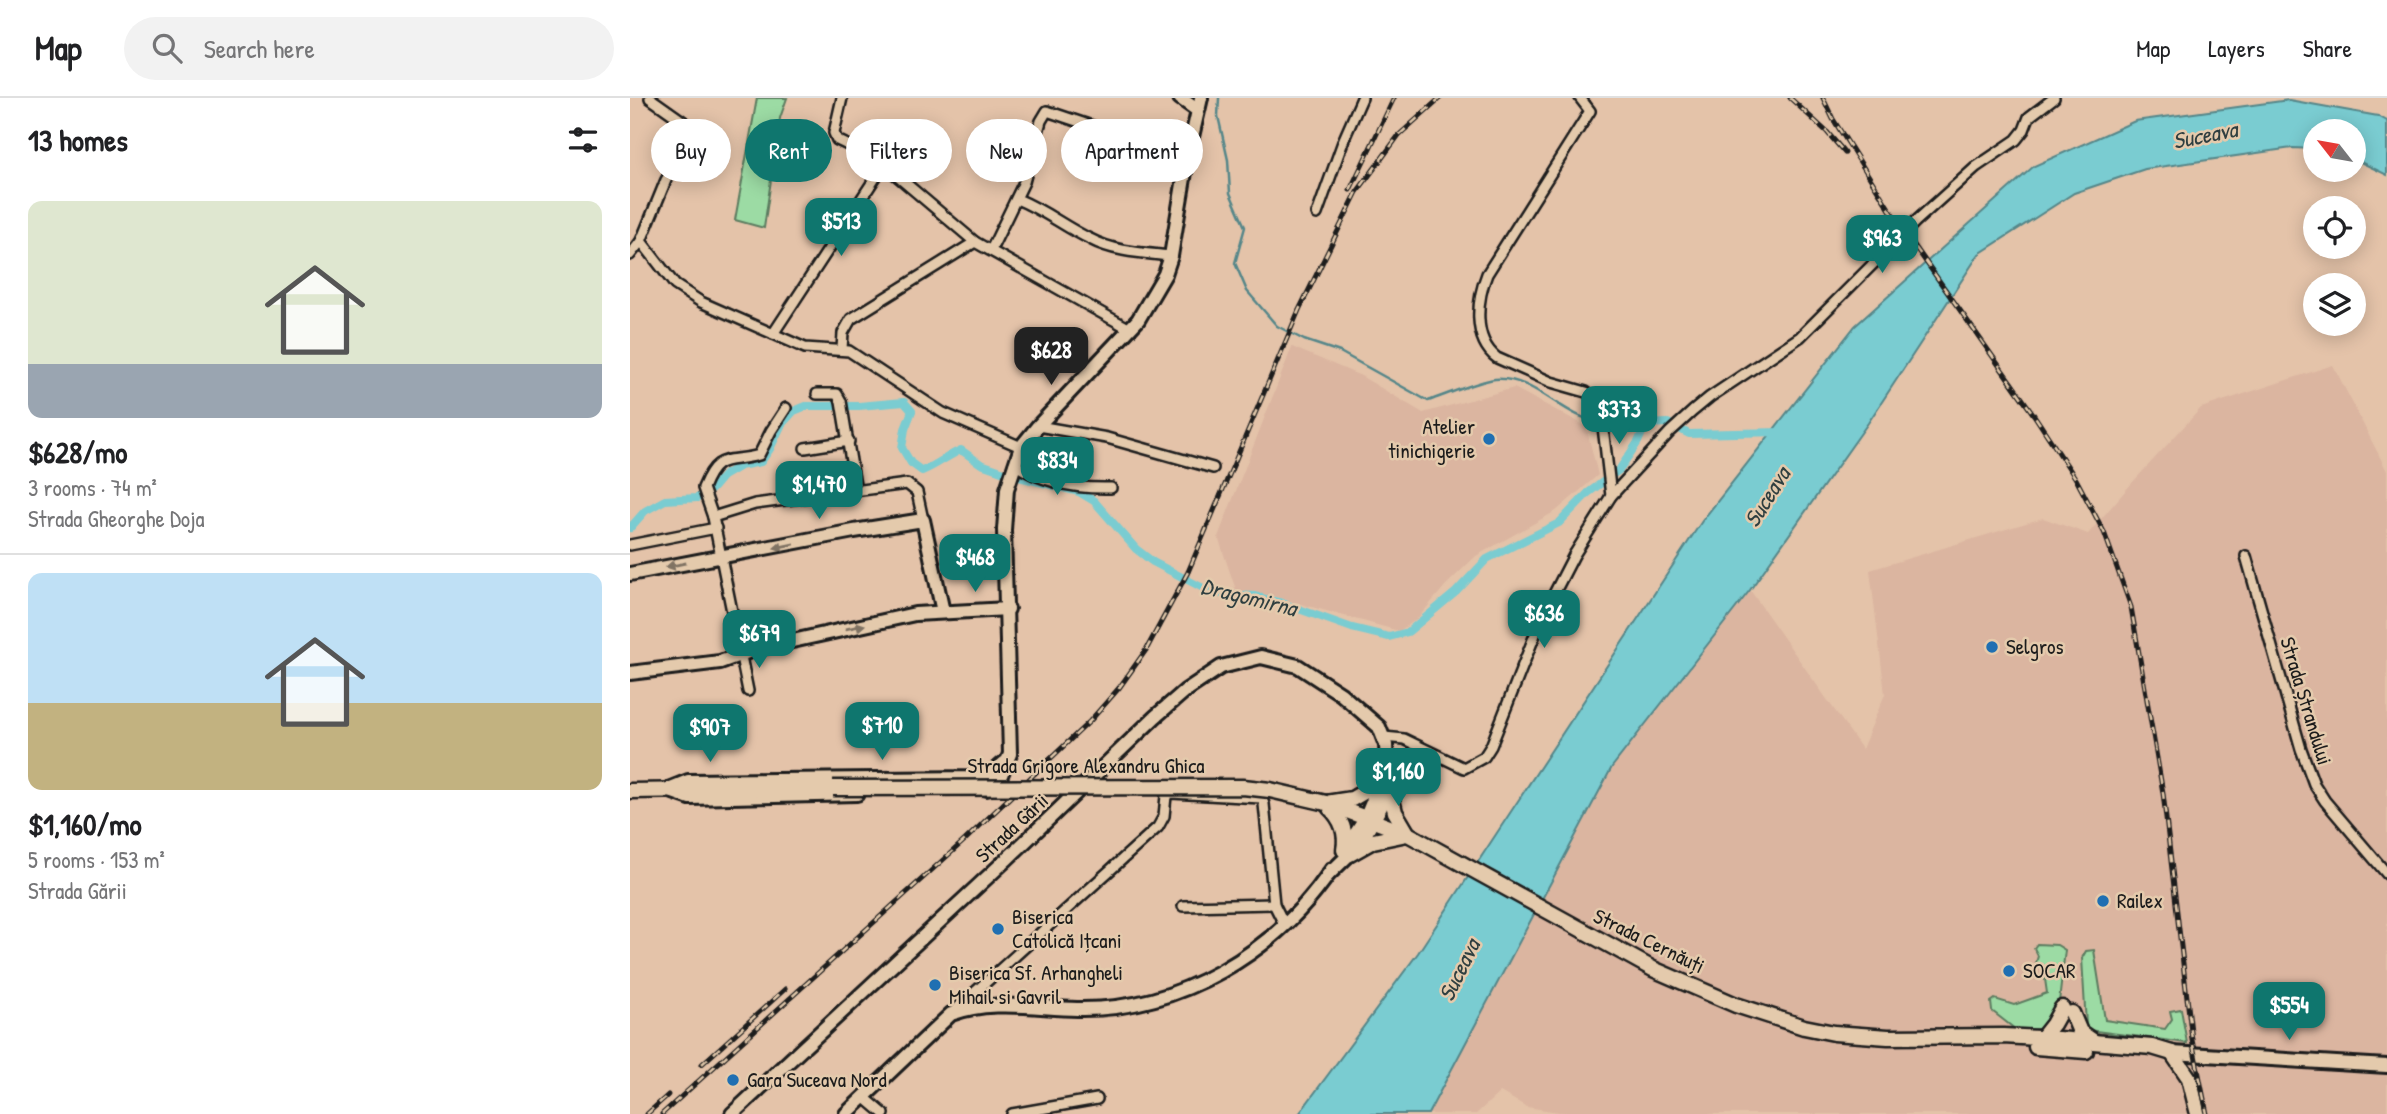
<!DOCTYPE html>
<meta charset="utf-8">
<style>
:root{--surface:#fff;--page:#f2f2f2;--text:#202124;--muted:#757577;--line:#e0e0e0;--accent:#0f766e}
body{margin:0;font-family:"Patrick Hand",sans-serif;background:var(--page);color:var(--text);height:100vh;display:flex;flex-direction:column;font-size:26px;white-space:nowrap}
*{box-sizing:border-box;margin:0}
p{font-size:23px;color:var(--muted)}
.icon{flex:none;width:38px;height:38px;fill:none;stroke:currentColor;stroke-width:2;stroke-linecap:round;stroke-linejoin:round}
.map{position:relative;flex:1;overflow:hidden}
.drawer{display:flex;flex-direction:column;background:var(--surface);width:630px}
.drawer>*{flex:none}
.guide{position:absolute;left:21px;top:21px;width:665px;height:63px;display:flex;gap:14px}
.needle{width:46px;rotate:301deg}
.controls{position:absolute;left:1673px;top:21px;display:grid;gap:14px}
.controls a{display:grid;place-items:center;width:63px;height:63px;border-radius:50%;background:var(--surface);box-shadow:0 4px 18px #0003;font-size:35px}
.price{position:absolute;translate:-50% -60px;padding:0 16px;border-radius:14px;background:var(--accent);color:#fff;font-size:23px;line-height:46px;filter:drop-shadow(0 2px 4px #0008)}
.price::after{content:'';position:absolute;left:50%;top:42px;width:21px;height:16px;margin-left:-10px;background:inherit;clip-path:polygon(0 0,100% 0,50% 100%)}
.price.on{background:#222;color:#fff}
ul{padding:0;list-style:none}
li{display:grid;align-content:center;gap:14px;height:371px;padding:0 28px}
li+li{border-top:2px solid var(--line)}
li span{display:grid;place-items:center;height:217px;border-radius:14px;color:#555}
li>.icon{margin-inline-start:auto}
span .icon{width:126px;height:126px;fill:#fffc;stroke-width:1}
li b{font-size:30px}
h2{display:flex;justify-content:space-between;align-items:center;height:84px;padding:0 28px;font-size:30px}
.tag{padding:0 24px;border-radius:32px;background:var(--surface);box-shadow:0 4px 18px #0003;font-size:24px;line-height:63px}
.tag.on{background:var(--accent);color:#fff}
header{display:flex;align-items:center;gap:42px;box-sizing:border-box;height:98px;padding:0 35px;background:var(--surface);border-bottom:2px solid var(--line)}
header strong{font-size:33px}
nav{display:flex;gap:38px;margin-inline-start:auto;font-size:24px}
.search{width:490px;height:63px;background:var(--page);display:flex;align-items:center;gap:18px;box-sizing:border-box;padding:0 24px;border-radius:38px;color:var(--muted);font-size:26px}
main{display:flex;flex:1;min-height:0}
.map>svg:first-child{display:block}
.built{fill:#dbb5a0}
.green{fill:#9cdba4;stroke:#5c7c60;stroke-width:2}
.water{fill:#7accd1;stroke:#548689;stroke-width:2}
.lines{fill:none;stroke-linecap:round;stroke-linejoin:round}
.stream{stroke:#548689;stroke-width:2.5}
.canal{stroke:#7accd1;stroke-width:8}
.street-casing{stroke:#1c1c1c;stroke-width:14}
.secondary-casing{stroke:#1c1c1c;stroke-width:18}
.primary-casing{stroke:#1c1c1c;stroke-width:19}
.street{stroke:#e4caac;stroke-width:9}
.secondary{stroke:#e4caac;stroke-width:12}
.primary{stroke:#e4caac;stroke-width:14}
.rail-casing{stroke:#1c1c1c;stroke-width:5}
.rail{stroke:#e4caac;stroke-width:2.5;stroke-dasharray:8;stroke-linecap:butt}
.primary-bridge-casing{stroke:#1c1c1c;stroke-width:19;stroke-linecap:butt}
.primary-bridge{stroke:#e4caac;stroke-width:14}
.oneway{fill:#807364}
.poi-dot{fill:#1f6fb2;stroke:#e4caac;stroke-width:2.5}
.labels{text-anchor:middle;stroke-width:5;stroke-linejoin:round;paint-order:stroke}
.poi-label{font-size:21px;fill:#1c1c1c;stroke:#e4caac;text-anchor:start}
.street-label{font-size:21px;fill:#1c1c1c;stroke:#e4caac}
.water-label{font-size:23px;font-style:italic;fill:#2f3f40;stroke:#e4caac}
</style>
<header>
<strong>Map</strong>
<div class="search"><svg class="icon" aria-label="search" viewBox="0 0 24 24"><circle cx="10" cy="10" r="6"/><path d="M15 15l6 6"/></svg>Search here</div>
<nav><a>Map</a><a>Layers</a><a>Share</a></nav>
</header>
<main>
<section class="drawer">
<h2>13 homes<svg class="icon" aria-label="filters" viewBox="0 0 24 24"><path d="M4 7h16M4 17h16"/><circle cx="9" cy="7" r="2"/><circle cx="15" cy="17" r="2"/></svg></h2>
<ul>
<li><span style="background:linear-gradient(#dfe7d0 75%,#9aa5b1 0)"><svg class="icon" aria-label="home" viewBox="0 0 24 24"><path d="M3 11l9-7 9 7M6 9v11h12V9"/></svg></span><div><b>$628/mo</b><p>3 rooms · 74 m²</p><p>Strada Gheorghe Doja</p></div></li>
<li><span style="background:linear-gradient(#bfe0f5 60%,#c2b280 0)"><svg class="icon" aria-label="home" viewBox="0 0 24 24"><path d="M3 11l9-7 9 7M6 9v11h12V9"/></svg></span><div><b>$1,160/mo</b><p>5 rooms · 153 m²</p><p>Strada Gării</p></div></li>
</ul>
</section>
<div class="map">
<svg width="1757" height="1016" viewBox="0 0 1757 1016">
<rect width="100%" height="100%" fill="#e4c3a9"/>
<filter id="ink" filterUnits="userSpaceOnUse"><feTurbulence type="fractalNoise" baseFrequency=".0143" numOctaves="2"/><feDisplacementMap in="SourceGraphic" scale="14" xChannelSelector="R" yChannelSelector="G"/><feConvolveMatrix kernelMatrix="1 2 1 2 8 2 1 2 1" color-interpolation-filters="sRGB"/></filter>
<g filter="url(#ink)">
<g class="built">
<path d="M662 249 731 278 793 315 884 290 956 328 968 377 926 413 846 458 816 487 787 521 769 533 642 498 606 492 588 439Z"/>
<path d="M1703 267 1757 373V1016H941L897 1009 870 994 846 1016H798L982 669 1120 492 1232 651 1255 596 1240 472 1413 420 1458 436 1502 385 1571 310Z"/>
</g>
<g class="green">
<path d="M127 0H157L150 20 134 130 105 122Z"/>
<path d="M1407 846 1427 847 1435 852 1429 904 1415 931H1385L1362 913 1361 904 1365 901 1384 907 1417 895 1413 867 1406 865 1408 858 1404 850Z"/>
<path d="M1464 852 1475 922 1535 931 1542 921 1540 913 1551 911 1557 945 1458 932 1456 927 1452 860 1456 853Z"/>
</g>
<path class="water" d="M1659 2 1748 18 1757 23V77L1724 61V33H1685V51L1662 50 1515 71 1444 95 1349 156 1238 325 1120 492 982 669 798 1016H669L788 855 1072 423 1225 228 1404 68 1505 23Z"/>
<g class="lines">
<g class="stream">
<path d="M589 0 588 18 598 62 600 95 615 129 605 165 617 193 647 228 674 242 710 254 798 303C816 297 848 283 865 281 905 278 932 319 970 324"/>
<path d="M977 325 1016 326"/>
</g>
<path class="canal" d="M0 430 15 413 35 402 67 400 82 391 93 378 110 368 131 364 140 351 152 326 164 313 176 308H229L274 304 282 313 275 331 272 350 281 365 292 373C307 367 317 358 331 352L351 366 389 379 449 394 464 403 506 451 523 464 575 491 590 496 624 498 652 505 722 530 759 539 778 534 826 494 857 461 929 425 958 395 989 372 1008 344 1016 326 1038 325 1059 336 1152 334"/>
<defs>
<g id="street">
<path d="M212 0 204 35 207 42 247 61 345 144 500 231"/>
<path d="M950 0 960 13 857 176C847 201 842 241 867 260L921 284 956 294 965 301 972 320 981 398"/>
<path d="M387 101C416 113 433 128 460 141 484 154 514 155 541 158"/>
<path d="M687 116 714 41 732 0"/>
<path d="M11 143 45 187 71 204 175 250 219 253 313 315 391 349"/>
<path d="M361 152 394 84 411 23 417 13 518 47 558 56"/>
<path d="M0 157 11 143 36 82 63 37 61 29 20 0"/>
<path d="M143 236 253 68"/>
<path d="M212 251 213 235 221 221 345 144"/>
<path d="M187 296H207L211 303 226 393"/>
<path d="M408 328 477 340 583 370"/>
<path d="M175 350 219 343"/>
<path d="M384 366C413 385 447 391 481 390"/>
<path d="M83 419 125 406 277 386 287 394 293 422"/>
<path d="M0 447 86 430"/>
<path d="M1616 458 1671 651 1684 686 1695 703 1757 776"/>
<path d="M118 593 83 419 73 390C88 353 98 366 129 357L141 333 156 310"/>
<path d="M754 639 774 641 834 670 854 659 861 648 912 519 944 457 981 398 1040 334 1063 313 1080 299 1170 239 1285 124 1346 69 1386 42 1394 32 1399 19 1424 0"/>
<path d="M553 808 644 806"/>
<path d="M324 913 528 729 534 718 536 698 541 695 631 700 634 706 644 806 654 826"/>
<path d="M234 999 254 1016"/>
<path d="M382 1016 467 1001"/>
</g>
<g id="secondary">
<path d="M550 0 567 12"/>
<path d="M0 476 224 433 293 422 313 514"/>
<path d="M0 575 90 564 126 551 285 516 378 511"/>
<path d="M38 691 58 683 344 680 360 677 374 665"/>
<path d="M357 691 371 677 380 656 374 432 377 391 391 349 408 328 508 222 535 176 541 158 558 56 571 0"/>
<path d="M43 694 60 700 227 696"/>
<path d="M714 753 735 721 752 680"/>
<path d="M1542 955 1757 968"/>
<path d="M102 1016 377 761 525 619 555 593 591 569 631 559 668 568 711 596 749 629 756 647 758 685 751 709 730 746 698 777"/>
<path d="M216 1016 321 916C361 901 404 910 447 911 548 913 646 855 702 771"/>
</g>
<g id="primary">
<path d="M758 685 765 714 778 736"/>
<path d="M0 693 203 690"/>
<path d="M696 705 778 736 1023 871 1106 907 1174 929 1204 935 1258 939 1373 938 1428 941 1522 949 1542 955"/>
<path d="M696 705 722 701 749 685"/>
<path d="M699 709C712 721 717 736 714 752"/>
<path d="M720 756 743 743 777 736"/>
<path d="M1442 915 1450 934 1463 943"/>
<path d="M1412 940 1423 926 1432 910"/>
<path d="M1406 949 1456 953"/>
<path d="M1542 955 1559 980 1568 1016"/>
</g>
</defs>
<use href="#street" class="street-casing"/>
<use href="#secondary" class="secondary-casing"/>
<use href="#primary" class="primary-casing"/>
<use href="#street" class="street"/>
<use href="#secondary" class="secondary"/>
<use href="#primary" class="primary"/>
<defs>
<g id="rail">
<path d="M1160 0 1197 34 1215 55"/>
<path d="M1193 0 1203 21 1267 123 1404 317 1446 381 1474 434 1501 509 1533 695 1562 942 1577 1016"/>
<path d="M720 92 764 0"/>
<path d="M72 966 155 891"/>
<path d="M17 1016 38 997"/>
<path d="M32 1016 335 742 460 623 489 590 516 552 558 474 669 212 727 94 769 37 810 0"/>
</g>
</defs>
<use href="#rail" class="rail-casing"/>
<use href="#rail" class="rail"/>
<defs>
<path id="primary-bridge" d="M203 690 613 689 640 692 696 705"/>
</defs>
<use href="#primary-bridge" class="primary-bridge-casing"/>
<use href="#primary-bridge" class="primary-bridge"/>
</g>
<defs><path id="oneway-solid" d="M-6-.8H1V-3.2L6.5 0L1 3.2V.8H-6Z" transform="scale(1.75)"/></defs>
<g class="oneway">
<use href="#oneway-solid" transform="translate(154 448) rotate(168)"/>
<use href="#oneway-solid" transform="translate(46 467) rotate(169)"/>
<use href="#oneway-solid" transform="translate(225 529) rotate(-12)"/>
</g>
</g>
<g class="poi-dot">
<circle cx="859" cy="341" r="7"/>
<circle cx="1362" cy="549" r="7"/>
<circle cx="1473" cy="803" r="7"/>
<circle cx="368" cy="831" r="7"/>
<circle cx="1379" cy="873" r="7"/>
<circle cx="305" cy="887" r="7"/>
<circle cx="103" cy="982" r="7"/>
</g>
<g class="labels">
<g class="poi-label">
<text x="845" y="336" text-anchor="end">Atelier<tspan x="845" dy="24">tinichigerie</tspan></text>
<text x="1376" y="556">Selgros</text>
<text x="1487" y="810">Railex</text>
<text x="382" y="826">Biserica<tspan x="382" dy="24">Catolică Ițcani</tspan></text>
<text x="1393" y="880">SOCAR</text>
<text x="319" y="882">Biserica Sf. Arhangheli<tspan x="319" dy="24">Mihail si Gavril</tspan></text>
<text x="117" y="989">Gara Suceava Nord</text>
</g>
<g class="street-label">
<text transform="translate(1676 603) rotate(73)" y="7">Strada Ștrandului</text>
<text x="456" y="675">Strada Grigore Alexandru Ghica</text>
<text transform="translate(382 730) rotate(-43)" y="7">Strada Gării</text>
<text transform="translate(1019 843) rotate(26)" y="7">Strada Cernăuți</text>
</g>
<g class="water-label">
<text transform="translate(1575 37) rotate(-11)" y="8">Suceava</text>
<text transform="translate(1137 399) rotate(-58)" y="8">Suceava</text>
<text transform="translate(619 499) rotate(14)" y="8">Dragomirna</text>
<text transform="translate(829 872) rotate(-64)" y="8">Suceava</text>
</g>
</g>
</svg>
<div class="controls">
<a><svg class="needle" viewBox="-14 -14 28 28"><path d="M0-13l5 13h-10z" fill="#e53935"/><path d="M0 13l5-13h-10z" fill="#757577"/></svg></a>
<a><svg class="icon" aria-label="locate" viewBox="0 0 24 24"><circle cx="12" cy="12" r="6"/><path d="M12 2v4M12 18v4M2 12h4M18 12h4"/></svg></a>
<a><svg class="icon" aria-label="layers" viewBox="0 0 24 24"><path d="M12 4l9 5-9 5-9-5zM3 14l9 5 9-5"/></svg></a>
</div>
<b class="price" style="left:211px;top:160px">$513</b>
<b class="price" style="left:1252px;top:177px">$963</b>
<b class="price on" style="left:421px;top:289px">$628</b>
<b class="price" style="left:989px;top:348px">$373</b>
<b class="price" style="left:427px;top:399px">$834</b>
<b class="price" style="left:189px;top:423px">$1,470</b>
<b class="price" style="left:345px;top:496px">$468</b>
<b class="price" style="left:914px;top:552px">$636</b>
<b class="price" style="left:129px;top:572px">$679</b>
<b class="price" style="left:252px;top:664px">$710</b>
<b class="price" style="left:80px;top:666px">$907</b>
<b class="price" style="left:768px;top:710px">$1,160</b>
<b class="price" style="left:1659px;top:944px">$554</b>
<div class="guide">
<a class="tag">Buy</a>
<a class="tag on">Rent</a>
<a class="tag">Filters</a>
<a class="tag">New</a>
<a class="tag">Apartment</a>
</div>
</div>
</main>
